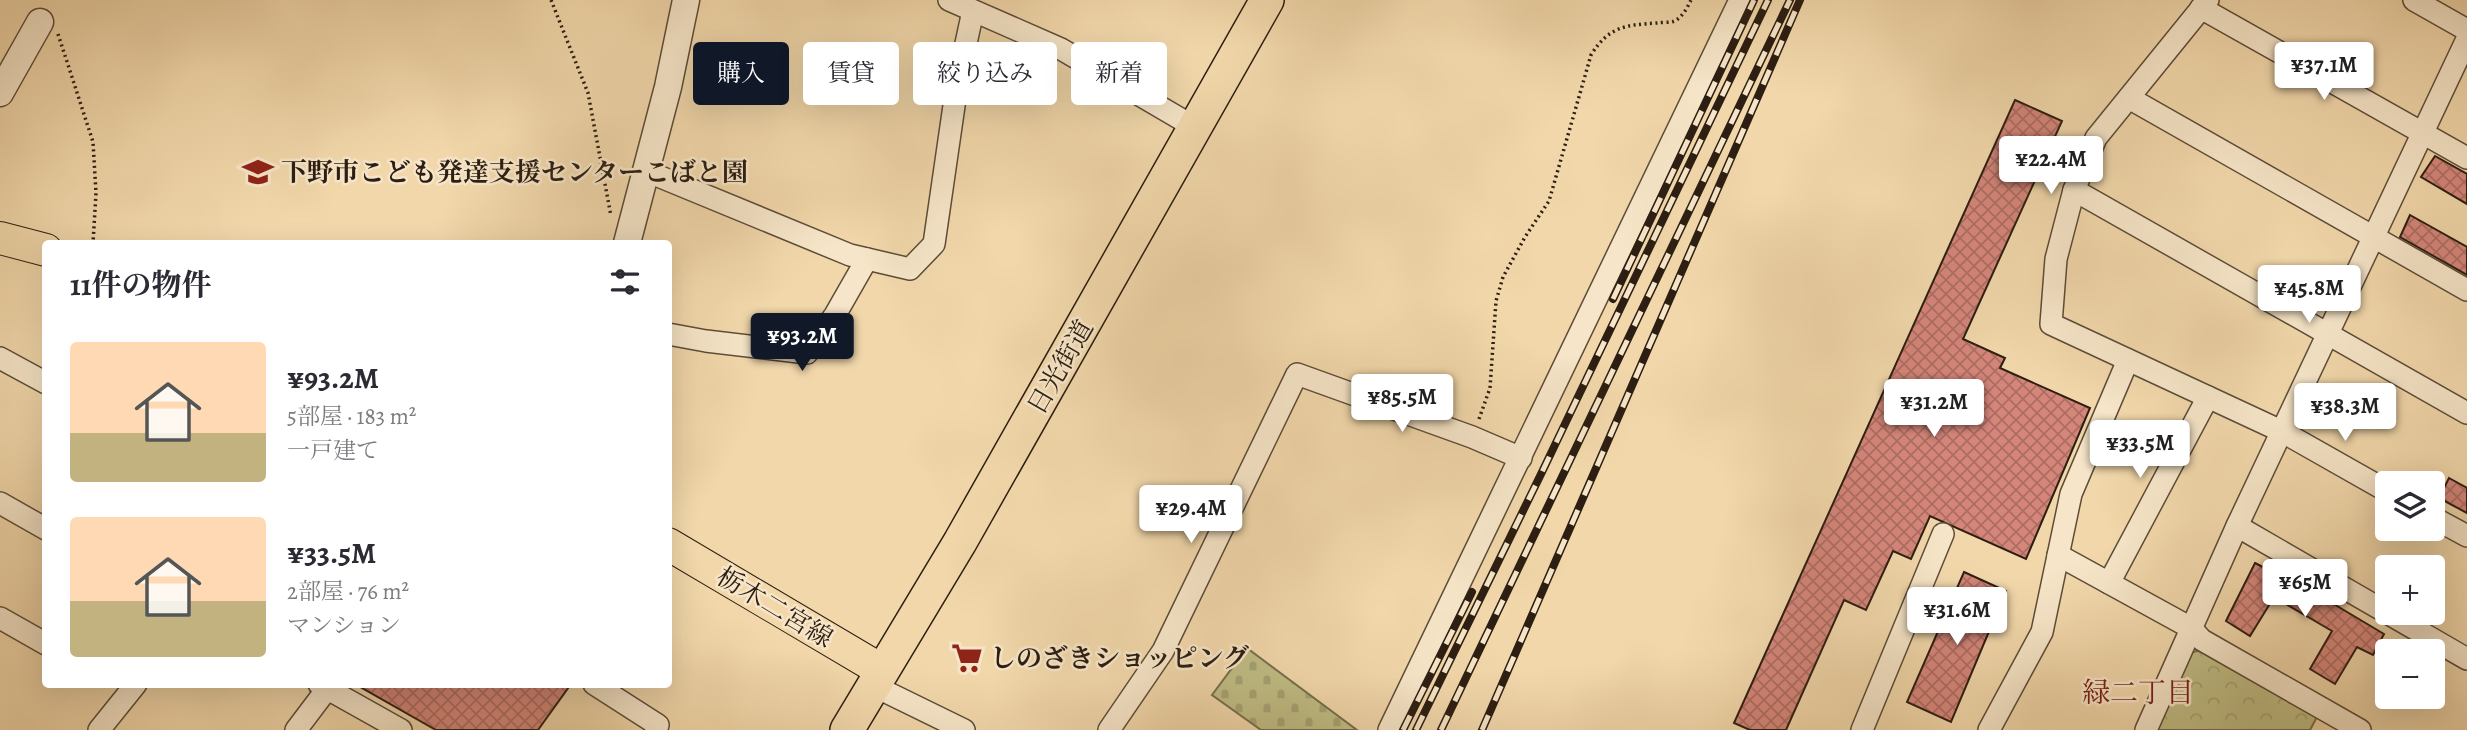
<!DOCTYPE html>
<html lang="ja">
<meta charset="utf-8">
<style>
:root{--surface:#fff;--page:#f7f7f7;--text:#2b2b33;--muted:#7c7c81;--accent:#111827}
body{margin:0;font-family:Alegreya,"Noto Serif JP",serif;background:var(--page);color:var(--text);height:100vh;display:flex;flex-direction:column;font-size:26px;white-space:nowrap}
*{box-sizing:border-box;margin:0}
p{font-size:23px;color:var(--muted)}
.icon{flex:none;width:38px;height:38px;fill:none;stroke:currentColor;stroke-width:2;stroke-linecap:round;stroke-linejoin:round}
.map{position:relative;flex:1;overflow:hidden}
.drawer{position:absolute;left:42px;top:240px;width:630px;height:448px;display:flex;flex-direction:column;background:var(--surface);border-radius:7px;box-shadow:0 7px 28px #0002}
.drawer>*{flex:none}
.top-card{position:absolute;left:693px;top:42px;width:665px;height:63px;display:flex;gap:14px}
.tools{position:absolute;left:2375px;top:471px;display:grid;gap:14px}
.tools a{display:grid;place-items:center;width:70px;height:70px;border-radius:7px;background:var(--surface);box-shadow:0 7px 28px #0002;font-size:35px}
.price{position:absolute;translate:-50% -60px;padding:0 16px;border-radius:7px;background:#fff;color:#222;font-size:23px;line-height:46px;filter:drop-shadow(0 2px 4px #0008)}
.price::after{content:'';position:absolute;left:50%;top:42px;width:21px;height:16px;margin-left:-10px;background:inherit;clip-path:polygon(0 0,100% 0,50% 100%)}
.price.on{background:var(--accent);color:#fff}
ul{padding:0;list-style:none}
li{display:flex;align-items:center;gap:21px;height:175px;padding:0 28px}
li span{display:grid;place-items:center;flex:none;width:196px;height:140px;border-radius:7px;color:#555}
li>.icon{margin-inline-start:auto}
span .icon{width:84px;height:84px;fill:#fffc;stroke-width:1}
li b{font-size:30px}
h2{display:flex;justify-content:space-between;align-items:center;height:84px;padding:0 28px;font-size:30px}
.tag{padding:0 24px;border-radius:7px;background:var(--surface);box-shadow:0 7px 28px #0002;font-size:24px;line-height:63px}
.tag.on{background:var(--accent);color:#fff}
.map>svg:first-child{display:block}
.cemetery{fill:url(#cemetery-stones);stroke:#766e4c;stroke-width:2}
.park{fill:url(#park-crowns);stroke:#766e4c;stroke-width:2}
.building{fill:url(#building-cross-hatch);stroke:#2c1e12;stroke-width:2}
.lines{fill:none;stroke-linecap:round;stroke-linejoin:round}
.minor-casing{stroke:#5d4c38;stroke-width:24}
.tertiary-casing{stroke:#5d4c38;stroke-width:29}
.primary-casing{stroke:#2c1e12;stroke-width:34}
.trunk-casing{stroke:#2c1e12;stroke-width:36}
.path{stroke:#2c1e12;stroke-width:3.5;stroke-dasharray:2 3.5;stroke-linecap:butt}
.minor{stroke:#f6e5c8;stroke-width:21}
.tertiary{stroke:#f6e5c8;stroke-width:26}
.primary{stroke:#f1d7aa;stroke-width:32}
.trunk{stroke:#f1d7aa;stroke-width:33}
.rail-casing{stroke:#2c1e12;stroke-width:8}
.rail{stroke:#f6e5c8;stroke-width:5;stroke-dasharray:16;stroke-linecap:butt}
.labels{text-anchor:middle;stroke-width:5;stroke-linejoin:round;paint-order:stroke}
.poi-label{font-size:26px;font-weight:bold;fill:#2c1e12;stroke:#f6e5c8;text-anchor:start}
.street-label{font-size:26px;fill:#2c1e12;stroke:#f6e5c8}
.neighbourhood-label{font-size:28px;fill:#7a1f14;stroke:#f6e5c8}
</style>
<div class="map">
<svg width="2467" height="730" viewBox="0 0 2467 730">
<defs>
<pattern id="cemetery-stones" width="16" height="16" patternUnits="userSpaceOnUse" patternTransform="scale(1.75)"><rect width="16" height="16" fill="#c0bd85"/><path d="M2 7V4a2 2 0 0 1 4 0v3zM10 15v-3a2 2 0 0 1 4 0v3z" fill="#a5a272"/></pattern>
<pattern id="park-crowns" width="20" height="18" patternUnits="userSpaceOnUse" patternTransform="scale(1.75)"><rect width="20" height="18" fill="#c0bd85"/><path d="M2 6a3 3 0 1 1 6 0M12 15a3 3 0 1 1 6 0" fill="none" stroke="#a5a272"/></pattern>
<pattern id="building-cross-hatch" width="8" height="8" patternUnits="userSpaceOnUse" patternTransform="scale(1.75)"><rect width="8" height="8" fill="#d5867a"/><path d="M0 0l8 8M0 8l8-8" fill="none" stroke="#ad6d63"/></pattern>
</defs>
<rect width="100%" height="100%" fill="#f1d7aa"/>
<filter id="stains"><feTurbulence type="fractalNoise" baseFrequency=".00286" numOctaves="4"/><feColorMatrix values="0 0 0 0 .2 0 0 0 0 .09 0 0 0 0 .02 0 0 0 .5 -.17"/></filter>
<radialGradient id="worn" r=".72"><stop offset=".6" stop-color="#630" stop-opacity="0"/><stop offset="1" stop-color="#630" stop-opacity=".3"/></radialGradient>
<path class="cemetery" d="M1247 648 1357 730H1261L1212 695Z"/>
<path class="park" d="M2203 649 2318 715 2310 730H2155L2190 653Z"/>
<g class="building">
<path d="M2015 100 2062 121 1963 339 2005 358 2000 368 2090 408 2026 559 1930 516 1911 559 1893 551 1866 610 1844 600 1786 730H1750L1734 723Z"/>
<path d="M2435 156 2467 174V204L2421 177Z"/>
<path d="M2410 215 2467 247V275L2400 237Z"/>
<path d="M2449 478 2467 488V513L2439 498Z"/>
<path d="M2255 563 2327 600 2384 634 2373 655 2357 647 2335 684 2310 669 2332 631 2274 597 2250 636 2226 621Z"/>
<path d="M1964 572 2006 591 1951 722 1907 702Z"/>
<path d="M355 684H571L538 730H436Z"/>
</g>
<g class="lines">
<defs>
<g id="minor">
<path d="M949 0 1061 49 1196 128"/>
<path d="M2208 0 2096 138 2074 190 2056 259 2051 324 2281 431 2387 491"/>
<path d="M2414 0 2467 30"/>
<path d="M2201 8 2467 158"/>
<path d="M2129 98 2467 290"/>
<path d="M646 171 850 255 910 269 934 244 957 85 973 11"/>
<path d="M2074 190 2467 413"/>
<path d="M668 334 706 341 807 353 835 315 867 259"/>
<path d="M0 358 46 383"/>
<path d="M0 503 46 529"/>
<path d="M2432 517 2467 536"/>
<path d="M2237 526 2467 659"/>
<path d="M2058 555 2191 628 2202 640 2360 730"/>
<path d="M2109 583 2208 397"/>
<path d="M0 618 46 644"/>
<path d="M319 684 401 730"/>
<path d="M594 684 658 725 656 730"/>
<path d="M872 685 964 730"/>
<path d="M99 730 136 684"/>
<path d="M296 730 327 689"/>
<path d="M1109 730 1163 651 1297 374 1472 437 1521 458"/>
<path d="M1389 730 1740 0"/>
<path d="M1862 730 1943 534"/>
<path d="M1989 730 2042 632 2071 494 2128 360"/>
<path d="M2146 730 2237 526 2467 39"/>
</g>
<g id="tertiary">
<path d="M0 93 40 22"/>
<path d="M627 243 668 87 686 0"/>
</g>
<g id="primary">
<path d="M0 238 46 250"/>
<path d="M668 544 881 670"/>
</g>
<path id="trunk" d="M847 730 960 542 1267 0"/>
</defs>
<use href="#minor" class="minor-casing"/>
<use href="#tertiary" class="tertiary-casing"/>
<use href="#primary" class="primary-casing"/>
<use href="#trunk" class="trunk-casing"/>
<g class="path">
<path d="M551 0 588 93 611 216"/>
<path d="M58 34 93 142 96 193 93 243"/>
<path d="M1479 419 1490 388 1496 301 1503 277 1525 237 1549 201 1591 55C1609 26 1626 25 1657 23 1662 22 1670 23 1674 21 1682 18 1687 8 1691 0"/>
</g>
<use href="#minor" class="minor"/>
<use href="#tertiary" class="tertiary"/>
<use href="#primary" class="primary"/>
<use href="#trunk" class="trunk"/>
<defs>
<g id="rail">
<path d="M1613 299 1754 0"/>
<path d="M1403 730 1472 592"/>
<path d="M1416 730 1542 472 1768 0"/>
<path d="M1441 730 1790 0"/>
<path d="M1482 730 1800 0"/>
</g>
</defs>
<use href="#rail" class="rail-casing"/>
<use href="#rail" class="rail"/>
</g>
<defs>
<symbol id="school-bare" viewBox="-9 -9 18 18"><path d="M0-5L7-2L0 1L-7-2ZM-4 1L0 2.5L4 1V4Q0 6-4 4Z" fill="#8f2418" stroke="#f6e5c8" stroke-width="2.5" paint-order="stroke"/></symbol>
<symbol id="supermarket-bare" viewBox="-9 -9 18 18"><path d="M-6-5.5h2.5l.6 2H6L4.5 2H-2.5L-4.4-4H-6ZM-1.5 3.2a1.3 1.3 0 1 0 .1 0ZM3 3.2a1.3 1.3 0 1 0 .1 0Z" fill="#8f2418" stroke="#f6e5c8" stroke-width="2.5" paint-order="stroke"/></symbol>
</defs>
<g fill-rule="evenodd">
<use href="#school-bare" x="236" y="150" width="44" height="44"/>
<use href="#supermarket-bare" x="945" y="636" width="44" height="44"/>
</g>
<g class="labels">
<g class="poi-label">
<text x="281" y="181">下野市こども発達支援センターこばと園</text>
<text x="990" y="667">しのざきショッピング</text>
</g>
<g class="street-label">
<text transform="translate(1060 367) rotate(-60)" y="9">日光街道</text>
<text transform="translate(775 607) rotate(31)" y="9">栃木二宮線</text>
</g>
<g class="neighbourhood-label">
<text x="2138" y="702">緑二丁目</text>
</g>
</g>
<rect width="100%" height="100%" filter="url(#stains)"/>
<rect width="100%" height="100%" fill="url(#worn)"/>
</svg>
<div class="tools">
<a><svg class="icon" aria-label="layers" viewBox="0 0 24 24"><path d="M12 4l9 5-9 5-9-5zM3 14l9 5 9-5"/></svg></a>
<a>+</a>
<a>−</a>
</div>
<b class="price" style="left:2324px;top:102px">¥37.1M</b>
<b class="price" style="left:2051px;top:196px">¥22.4M</b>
<b class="price" style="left:2309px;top:325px">¥45.8M</b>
<b class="price on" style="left:802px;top:373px">¥93.2M</b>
<b class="price" style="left:1402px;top:434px">¥85.5M</b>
<b class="price" style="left:1934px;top:439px">¥31.2M</b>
<b class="price" style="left:2345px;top:443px">¥38.3M</b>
<b class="price" style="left:2140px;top:480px">¥33.5M</b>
<b class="price" style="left:1191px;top:545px">¥29.4M</b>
<b class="price" style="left:2305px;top:619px">¥65M</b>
<b class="price" style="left:1957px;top:647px">¥31.6M</b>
<div class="top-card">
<a class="tag on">購入</a>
<a class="tag">賃貸</a>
<a class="tag">絞り込み</a>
<a class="tag">新着</a>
</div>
<section class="drawer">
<h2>11件の物件<svg class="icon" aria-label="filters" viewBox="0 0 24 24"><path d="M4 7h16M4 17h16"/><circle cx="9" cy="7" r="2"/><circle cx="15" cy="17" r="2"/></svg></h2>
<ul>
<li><span style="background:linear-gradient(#ffd9b3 65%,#c2b280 0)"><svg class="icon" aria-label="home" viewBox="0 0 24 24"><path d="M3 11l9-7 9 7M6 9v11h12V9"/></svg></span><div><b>¥93.2M</b><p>5部屋 · 183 m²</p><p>一戸建て</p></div></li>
<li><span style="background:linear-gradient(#ffd9b3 60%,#c2b280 0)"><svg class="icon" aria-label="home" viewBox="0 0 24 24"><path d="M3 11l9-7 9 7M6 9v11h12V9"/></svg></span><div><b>¥33.5M</b><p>2部屋 · 76 m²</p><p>マンション</p></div></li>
</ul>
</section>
</div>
